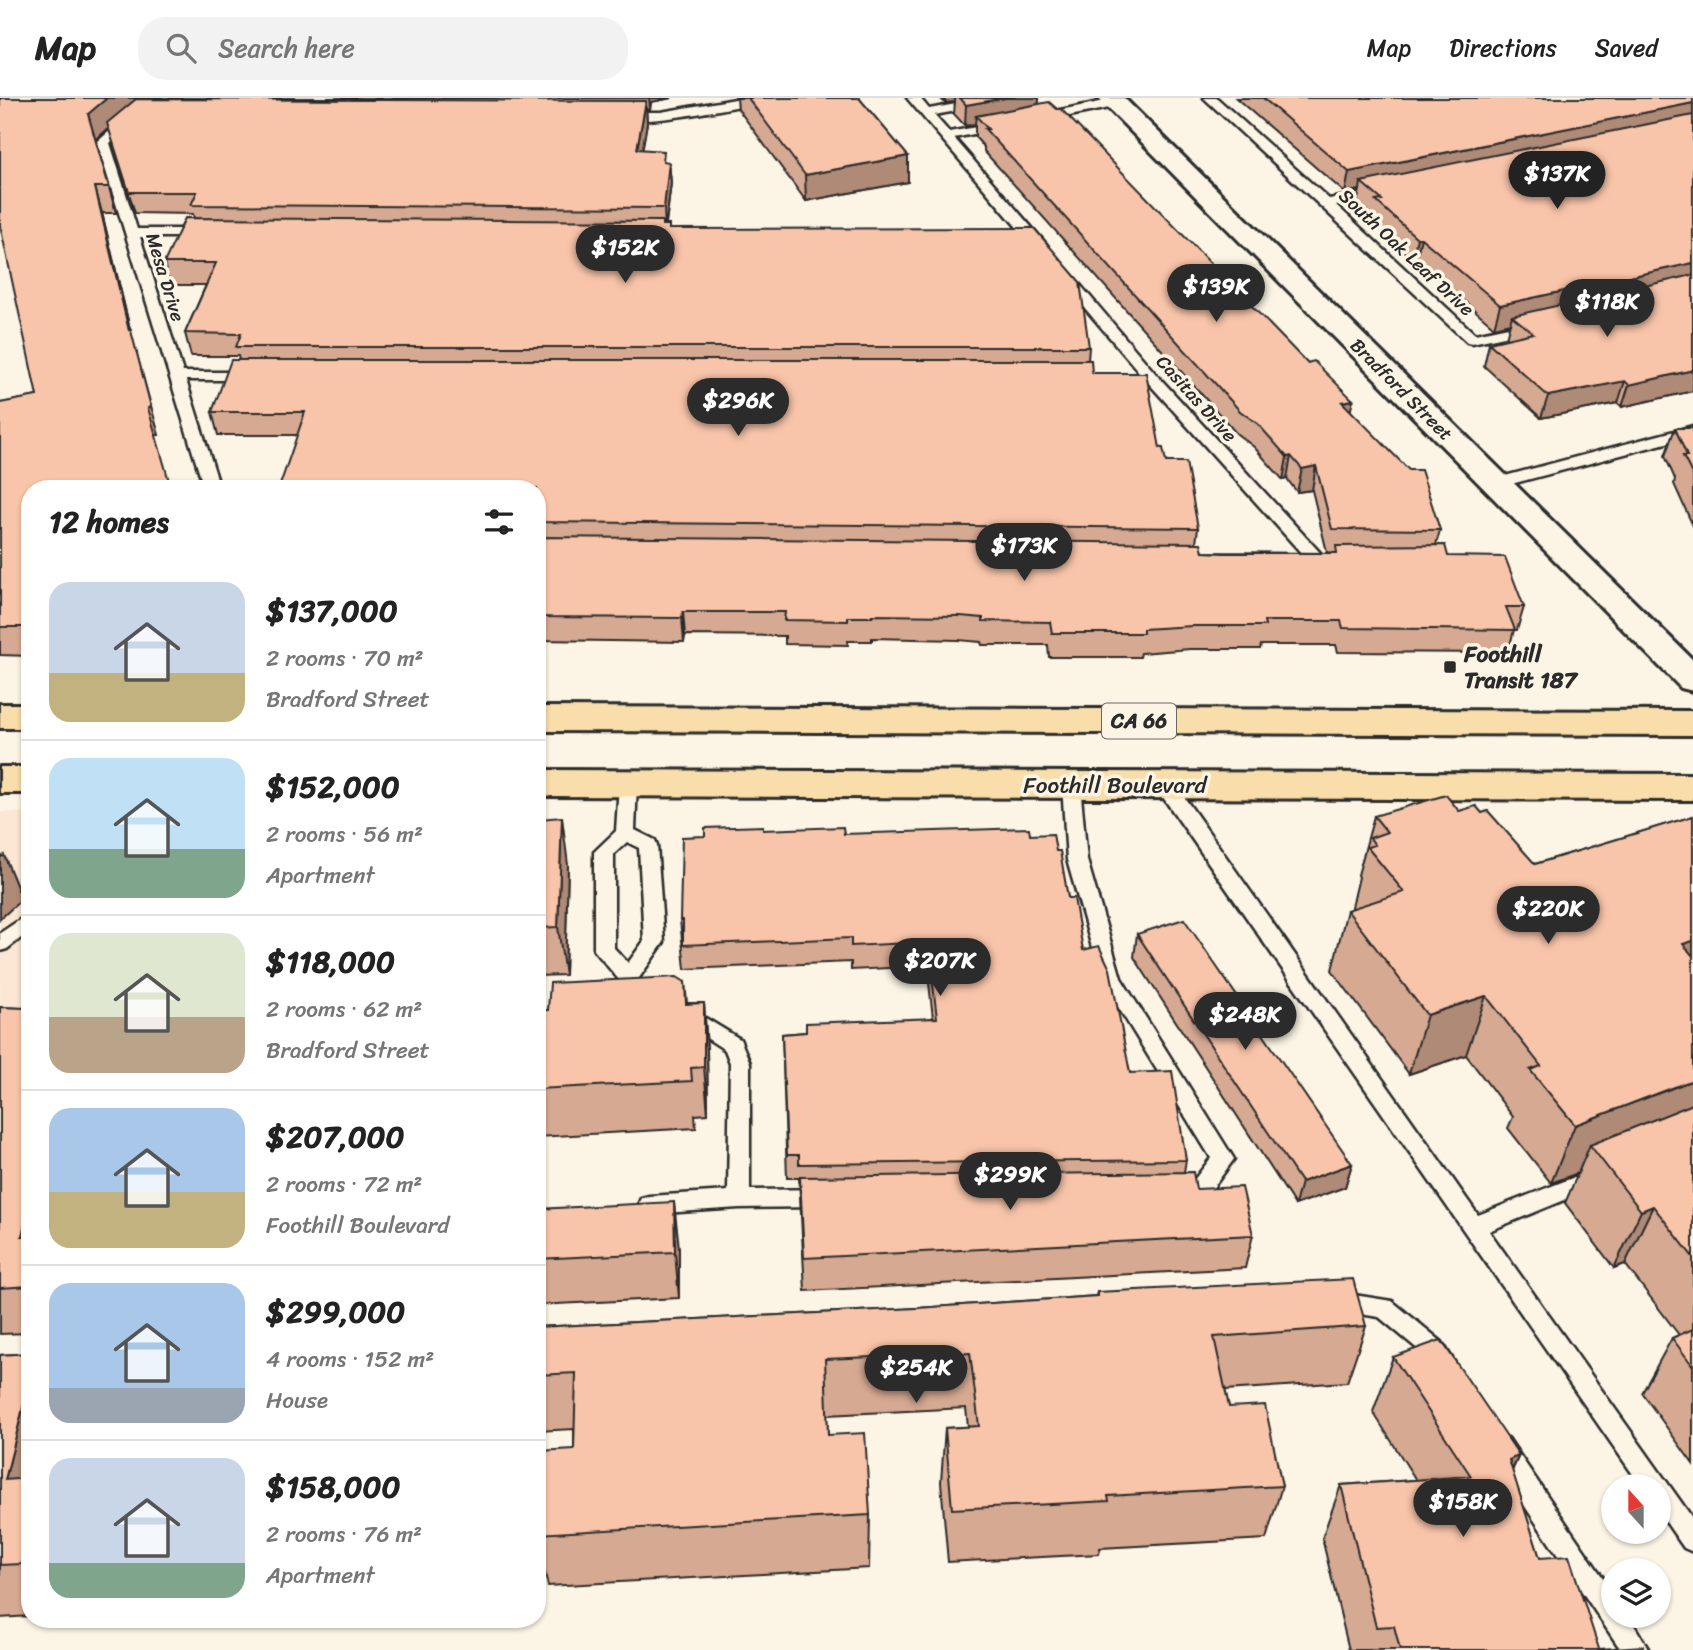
<!DOCTYPE html>
<meta charset="utf-8">
<style>
:root{--surface:#fff;--page:#f2f2f2;--text:#222;--muted:#767676;--line:#e0e0e0;--accent:#2b2b2b}
body{margin:0;font-family:Sriracha,sans-serif;background:var(--page);color:var(--text);height:100vh;display:flex;flex-direction:column;font-size:26px;white-space:nowrap}
*{box-sizing:border-box;margin:0}
p{font-size:23px;color:var(--muted)}
.icon{flex:none;width:38px;height:38px;fill:none;stroke:currentColor;stroke-width:2;stroke-linecap:round;stroke-linejoin:round}
.map{position:relative;flex:1;overflow:hidden}
.details{position:absolute;left:21px;top:382px;width:525px;height:1148px;display:flex;flex-direction:column;background:var(--surface);border-radius:28px;box-shadow:0 2px 5px #0004}
.details>*{flex:none}
.needle{width:46px;rotate:339deg}
.controls{position:absolute;left:1601px;top:1376px;display:grid;gap:14px}
.controls a{display:grid;place-items:center;width:70px;height:70px;border-radius:50%;background:var(--surface);box-shadow:0 2px 5px #0004;font-size:35px}
.price{position:absolute;translate:-50% -60px;padding:0 16px;border-radius:24px;background:var(--accent);color:#fff;font-size:23px;line-height:46px;filter:drop-shadow(0 2px 4px #0008)}
.price::after{content:'';position:absolute;left:50%;top:42px;width:21px;height:16px;margin-left:-10px;background:inherit;clip-path:polygon(0 0,100% 0,50% 100%)}
.price.selected{background:#222;color:#fff}
ul{padding:0;list-style:none}
li{display:flex;align-items:center;gap:21px;height:175px;padding:0 28px}
li+li{border-top:2px solid var(--line)}
li span{display:grid;place-items:center;flex:none;width:196px;height:140px;border-radius:21px;color:#555}
li>.icon{margin-inline-start:auto}
span .icon{width:84px;height:84px;fill:#fffc;stroke-width:1}
li b{font-size:30px}
h2{display:flex;justify-content:space-between;align-items:center;height:84px;padding:0 28px;font-size:30px}
header{display:flex;align-items:center;gap:42px;box-sizing:border-box;height:98px;padding:0 35px;background:var(--surface);border-bottom:2px solid var(--line)}
header strong{font-size:33px}
nav{display:flex;gap:38px;margin-inline-start:auto;font-size:24px}
.search{width:490px;height:63px;background:var(--page);display:flex;align-items:center;gap:18px;box-sizing:border-box;padding:0 24px;border-radius:28px;color:var(--muted);font-size:26px}
.map>svg:first-child{display:block}
.built{fill:#fbe7d3}
.lines{fill:none;stroke-linecap:round;stroke-linejoin:round}
.service-casing{stroke:#2b2b2b;stroke-width:5}
.tertiary-casing{stroke:#2b2b2b;stroke-width:6}
.primary-casing{stroke:#2b2b2b;stroke-width:6}
.service{fill:#fcf5e5;fill-rule:evenodd}
.tertiary{fill:#fcf5e5;fill-rule:evenodd}
.primary{fill:#f9deab;fill-rule:evenodd}
.wall{fill:#d6a992;stroke:#2b2b2b;stroke-width:2}
.shaded-wall{fill:#ae8a77;stroke:#2b2b2b;stroke-width:2}
.building{fill:#f9c5aa;stroke:#2b2b2b;stroke-width:2}
.poi-dot{fill:#2b2b2b;stroke:#fcf5e5;stroke-width:2.5}
.labels{text-anchor:middle;stroke-width:7;stroke-linejoin:round;paint-order:stroke}
.far-street-label{font-size:19px;fill:#2b2b2b;stroke:#fcf5e5}
.shield{fill:#fcf5e5;stroke:#6a6863;stroke-width:2}
.shield-label{font-size:21px;font-weight:bold;fill:#2b2b2b}
.poi-label{font-size:23px;font-weight:bold;fill:#2b2b2b;stroke:#fcf5e5;text-anchor:start}
.street-label{font-size:23px;fill:#2b2b2b;stroke:#fcf5e5}
</style>
<header>
<strong>Map</strong>
<div class="search"><svg class="icon" aria-label="search" viewBox="0 0 24 24"><circle cx="10" cy="10" r="6"/><path d="M15 15l6 6"/></svg>Search here</div>
<nav><a>Map</a><a>Directions</a><a>Saved</a></nav>
</header>
<div class="map">
<svg width="1693" height="1552" viewBox="0 0 1693 1552">
<rect width="100%" height="100%" fill="#fcf5e5"/>
<filter id="ink" filterUnits="userSpaceOnUse"><feTurbulence type="fractalNoise" baseFrequency=".0143" numOctaves="2"/><feDisplacementMap in="SourceGraphic" scale="14" xChannelSelector="R" yChannelSelector="G"/><feConvolveMatrix kernelMatrix="1 2 1 2 8 2 1 2 1" color-interpolation-filters="sRGB"/></filter>
<g filter="url(#ink)">
<path class="built" d="M0 714 30 715V948L0 1065Z"/>
<g class="lines">
<defs>
<g id="service">
<path d="M148 0H161L110 45 137 131H204L211 135 204 139H140L183 274H250L257 278 250 282H186L220 390H204L97 44Z"/>
<path d="M741 0H768L762 4C735 8 633 32 615 18L621 14H661Z"/>
<path d="M907 0H920L929 11 988 0H1014L1008 4 934 17 949 34 1004 24V30L954 40 1047 147V153H1037Z"/>
<path d="M1204 0H1217L1329 101 1388 91V97L1336 107 1475 236 1532 224 1539 228 1532 232 1472 245 1467 244Z"/>
<path d="M1115 1 1121 5 1119 8 1040 24 1034 20 1040 16Z"/>
<path d="M1066 175 1071 176 1155 275 1325 460 1327 464 1325 468H1313L1145 281 1061 182V176Z"/>
<path d="M1693 328V338L1496 390 1488 385 1490 382Z"/>
<path d="M628 679 635 681 637 685 635 732 655 742 657 747 664 844 639 880 644 891 651 894 654 899 651 904 644 907 629 902 620 883 594 852V754L616 733 619 685 621 681ZM627 744 639 750 644 843 628 865 614 850V756Z"/>
<path d="M1071 681 1078 682 1080 687 1087 762 1121 880 1234 1061 1204 1102C1192 1106 1180 1106 1168 1102L1165 1096 1168 1090 1190 1087 1211 1060 1101 881 1067 762 1062 687 1064 682Z"/>
<path d="M1165 681 1172 682 1478 1117 1585 1075 1593 1072 1601 1075 1604 1081 1601 1087 1489 1133 1693 1421V1454L1684 1450 1659 1414V1388H1641L1158 692 1156 687 1158 682Z"/>
<path d="M30 815V833L7 851 0 853V835Z"/>
<path d="M684 907 740 941 750 965V1092L824 1091 832 1094 835 1100 832 1106 824 1109 739 1110 649 1116 641 1114 638 1107 641 1100 649 1098 728 1093 730 965 725 952 677 921 674 915 677 909Z"/>
<path d="M1335 1194 1392 1203 1442 1244 1455 1265 1451 1272 1443 1275 1435 1272 1426 1258 1379 1219 1327 1211 1323 1204 1327 1197Z"/>
<path d="M1499 1337 1508 1340 1614 1496V1517H1628L1649 1552H1621L1490 1356 1487 1348 1490 1340Z"/>
</g>
<path id="tertiary" d="M1098 0H1124L1693 562V593L1681 590Z"/>
<g id="primary">
<rect x="0" y="606" width="30" height="24"/>
<path d="M537 609 1693 613V637L537 633Z"/>
<rect x="0" y="669" width="30" height="26"/>
<path d="M537 672 1693 676V702L537 698Z"/>
</g>
</defs>
<use href="#service" class="service-casing"/>
<use href="#tertiary" class="tertiary-casing"/>
<use href="#primary" class="primary-casing"/>
<use href="#service" class="service"/>
<use href="#tertiary" class="tertiary"/>
<use href="#primary" class="primary"/>
</g>
<g class="wall">
<path d="M0 0H672L651 4 650 11H646L647 25 642 51 665 64H669L671 85 666 127 669 131 1089 249 1088 262 1092 275 1160 350 1166 364 1198 430 1196 445 1203 454 1334 455 1327 454 1312 392 1297 394 1287 381 1283 382 1254 349 1237 336 984 53V49L975 39V26L965 28 954 16 955 4 945 5 940 0H1039L1038 6 1307 265 1353 302 1350 312 1440 432 1436 447 1448 458 1524 509 1517 532H1514L1508 555 1338 554 1336 547H1261L1260 551H1190L1141 555 1140 559H1049L1048 547H982L981 544 958 542 872 540V543H848V547L785 546V538L685 537 684 544 537 542V390L297 337H218L212 314 239 262 238 258H191L185 235 206 187H170L164 165 194 120 193 116 135 115 109 30 96 42 116 115H102L130 231 159 337H156L30 390V558L0 557V305L37 298Z"/>
<path d="M737 0H859L908 58V84L806 103 738 11Z"/>
<path d="M1236 0H1693V293L1622 309 1618 305 1541 320 1484 268 1489 245 1508 241 1506 240 1510 225 1494 229 1416 161 1412 162 1372 124 1373 119 1357 105 1360 92 1345 95Z"/>
<path d="M1675 330H1693V428L1674 386 1675 381 1665 358Z"/>
<path d="M537 712 540 721 568 767 565 877 537 878Z"/>
<path d="M1459 713 1482 715 1535 766 1693 718V1366L1642 1295 1672 1240 1679 1237 1625 1166 1614 1170 1565 1105 1578 1075 1551 1085 1508 1030 1513 1019 1466 957 1409 976 1332 872 1347 812 1353 810 1352 809 1359 779 1358 777 1374 718Z"/>
<path d="M763 732 844 736 1030 737 1056 753 1068 800 1083 852 1130 975 1186 1062 1184 1074 1196 1091 1253 1137 1245 1170 805 1193 799 1080H787L782 936 806 934 933 920 927 868 851 872V864L685 871 680 822 705 738Z"/>
<path d="M1137 836 1352 1066 1345 1089 1295 1107 1134 859Z"/>
<path d="M685 884 687 905H704L707 952 708 1016 695 1017 696 1030 537 1039V913L548 912Z"/>
<path d="M30 889V1235L0 1236V909L24 910Z"/>
<path d="M537 1111 679 1150V1200L537 1207Z"/>
<path d="M1097 1194 1366 1228 1347 1284 1225 1292 1229 1309 1282 1388 1266 1441 1100 1450 1099 1456 948 1464 941 1384 945 1330 968 1329 966 1310 827 1317 828 1337 870 1417 869 1470 548 1488 537 1443V1392L574 1351V1331L537 1333V1229L917 1210 1096 1198Z"/>
<path d="M30 1255V1518L0 1520V1257Z"/>
<path d="M1393 1259 1519 1357 1512 1373 1540 1460 1599 1551 1644 1552H1349L1322 1440 1341 1387 1416 1382 1373 1314Z"/>
</g>
<g class="shaded-wall">
<path d="M107 0H144L95 42 88 16Z"/>
<path d="M649 0H672L651 4 650 11Z"/>
<path d="M945 0H955V4L945 5Z"/>
<path d="M1005 0H1039L1038 15 976 18 975 26 965 28 966 7Z"/>
<path d="M646 3 647 25 639 72 637 51Z"/>
<path d="M1693 5V24L1361 84 1360 92 1345 95 1349 74Z"/>
<path d="M908 58V84L806 103 805 77Z"/>
<path d="M669 64 671 85 665 131 664 110Z"/>
<path d="M95 89 102 115 137 260 129 233Z"/>
<path d="M1417 140H1421L1416 161 1412 162Z"/>
<path d="M1693 165V185L1512 218 1510 225 1494 229 1500 207Z"/>
<path d="M1693 272V293L1622 309 1629 287Z"/>
<path d="M1625 283 1618 305 1541 320 1548 298Z"/>
<path d="M1353 302 1348 324 1342 304Z"/>
<path d="M1291 358 1287 381 1283 382 1287 359Z"/>
<path d="M1316 368 1312 392 1297 394 1302 371Z"/>
<path d="M683 514 685 537 684 544 682 520Z"/>
<path d="M562 719 568 767 565 877 558 829Z"/>
<path d="M4 757 22 801 0 821V760Z"/>
<path d="M1693 843V894L1683 846Z"/>
<path d="M1486 898 1466 957 1409 976 1427 917Z"/>
<path d="M704 905 707 952 708 1016 704 969Z"/>
<path d="M1693 982V1030L1590 1047 1578 1075 1551 1085 1575 1027Z"/>
<path d="M1352 1066 1345 1089 1295 1107 1301 1084Z"/>
<path d="M674 1104 679 1150V1200L675 1154Z"/>
<path d="M30 1106V1154L22 1138Z"/>
<path d="M1653 1108 1625 1166 1614 1170 1641 1113Z"/>
<path d="M24 1306 30 1317V1422L5 1382Z"/>
<path d="M1519 1357 1494 1411 1509 1362Z"/>
<path d="M30 1431V1479L22 1466Z"/>
</g>
<g class="building">
<path d="M0 0H107L88 16 109 89H95L129 233 130 229 151 309 148 310 171 390H30V529H0V305L37 298 0 127Z"/>
<path d="M748 0H859L908 58 805 77Z"/>
<path d="M960 0H1005L966 7Z"/>
<path d="M1263 0H1693V5L1349 74Z"/>
<path d="M136 1 646 3 637 51 664 53 663 63 669 64 664 110 191 107 197 94H129L107 25Z"/>
<path d="M1049 4 1057 11H1061L1307 265 1314 263 1353 302 1342 304 1409 372H1421L1440 432 1332 431 1316 368 1302 371 1291 358 1287 359 1258 326 1240 313 985 31H988L976 18Z"/>
<path d="M1693 17V165L1500 207 1421 140H1417L1376 103 1382 102 1361 84Z"/>
<path d="M185 120 662 123V127H669V131L1034 130 1080 184 1089 249H236L241 236 185 235 216 165H164Z"/>
<path d="M1693 177V272L1629 287 1625 283 1548 298 1489 245 1533 235 1512 218Z"/>
<path d="M231 262H1091L1092 275H1146L1160 350H1163L1166 364H1186L1198 430 537 424V390H279L305 314H212Z"/>
<path d="M1675 330H1693V378L1683 358H1687Z"/>
<path d="M537 439 1201 445 1203 454 1224 455H1337L1336 448 1445 447 1448 458 1505 459 1524 509H1506L1515 532 1343 530 1341 523H1264L1265 528H1193L1143 531V535H1052L1050 524 983 523V520L960 518 872 517V519H848V523L784 522 785 514H683L682 520 537 519Z"/>
<path d="M1446 697 1459 713 1476 708 1482 715 1488 713 1535 766 1693 718V843L1683 846 1693 858V982L1575 1027 1530 972 1541 968 1486 898 1427 917 1347 812 1404 794 1367 749 1375 747 1370 740 1387 734 1374 718Z"/>
<path d="M537 712H539V721L562 719 558 829 537 830Z"/>
<path d="M763 728V732L843 729 844 736 1029 730 1030 737 1053 736 1056 753H1060L1068 800H1074L1083 852 1099 848 1110 871 1130 975 1172 973 1186 1062 799 1066V1057H787L782 936 806 934V925L937 920 928 844 851 848V840L683 847V822H680L682 739 705 738V730Z"/>
<path d="M1184 821 1352 1066 1301 1084 1137 836Z"/>
<path d="M677 879 685 884 686 906 704 905V969L691 970 692 983 537 991V913L548 912 550 885Z"/>
<path d="M30 889V1106L22 1138H30V1188L0 1190V909L24 910Z"/>
<path d="M1693 1006V1159L1653 1108 1641 1113 1590 1047Z"/>
<path d="M1193 1074 1196 1091 1242 1089 1253 1137 804 1160 800 1079Z"/>
<path d="M674 1104 675 1154 537 1161V1111Z"/>
<path d="M1353 1181 1366 1228 1214 1239 1229 1309 1265 1307 1282 1388 1108 1398 1109 1403 952 1411 945 1330 979 1328 970 1255 825 1261 828 1337 865 1335 870 1417 537 1436 539 1353 574 1351 576 1275 537 1277V1229L917 1210 1097 1198V1194Z"/>
<path d="M1693 1231V1268L1672 1240Z"/>
<path d="M1441 1242 1519 1357 1509 1362 1540 1460 1569 1458 1599 1551 1643 1548 1644 1552H1400L1394 1528 1376 1529 1341 1387 1471 1378 1393 1259Z"/>
<path d="M30 1255V1306H24L5 1382 30 1380V1431L22 1466 0 1467V1257Z"/>
</g>
</g>
<rect class="poi-dot" x="1443" y="562" width="14" height="14" rx="3.5"/>
<g class="labels">
<g class="far-street-label">
<text transform="translate(1407 154) rotate(43)" y="7">South Oak Leaf Drive</text>
<text transform="translate(166 179) rotate(73)" y="7">Mesa Drive</text>
<text transform="translate(1402 291) rotate(45)" y="7">Bradford Street</text>
<text transform="translate(1197 300) rotate(48)" y="7">Casitas Drive</text>
</g>
<rect class="shield" x="1102" y="605.5" width="74" height="35" rx="5"/>
<g class="shield-label">
<text x="1139" y="630">CA 66</text>
</g>
<g class="poi-label">
<text x="1464" y="564">Foothill<tspan x="1464" dy="26">Transit 187</tspan></text>
</g>
<g class="street-label">
<text x="1115" y="695">Foothill Boulevard</text>
</g>
</g>
</svg>
<div class="controls">
<a><svg class="needle" viewBox="-14 -14 28 28"><path d="M0-13l5 13h-10z" fill="#e53935"/><path d="M0 13l5-13h-10z" fill="#767676"/></svg></a>
<a><svg class="icon" aria-label="layers" viewBox="0 0 24 24"><path d="M12 4l9 5-9 5-9-5zM3 14l9 5 9-5"/></svg></a>
</div>
<b class="price selected" style="left:1557px;top:113px">$137K</b>
<b class="price" style="left:625px;top:187px">$152K</b>
<b class="price" style="left:1216px;top:226px">$139K</b>
<b class="price" style="left:1607px;top:241px">$118K</b>
<b class="price" style="left:738px;top:340px">$296K</b>
<b class="price" style="left:1024px;top:485px">$173K</b>
<b class="price" style="left:1548px;top:848px">$220K</b>
<b class="price" style="left:940px;top:900px">$207K</b>
<b class="price" style="left:1245px;top:954px">$248K</b>
<b class="price" style="left:1010px;top:1114px">$299K</b>
<b class="price" style="left:916px;top:1307px">$254K</b>
<b class="price" style="left:1463px;top:1441px">$158K</b>
<section class="details">
<h2>12 homes<svg class="icon" aria-label="filters" viewBox="0 0 24 24"><path d="M4 7h16M4 17h16"/><circle cx="9" cy="7" r="2"/><circle cx="15" cy="17" r="2"/></svg></h2>
<ul>
<li><span style="background:linear-gradient(#c9d6e8 65%,#c2b280 0)"><svg class="icon" aria-label="home" viewBox="0 0 24 24"><path d="M3 11l9-7 9 7M6 9v11h12V9"/></svg></span><div><b>$137,000</b><p>2 rooms · 70 m²</p><p>Bradford Street</p></div></li>
<li><span style="background:linear-gradient(#bfe0f5 65%,#7fa58c 0)"><svg class="icon" aria-label="home" viewBox="0 0 24 24"><path d="M3 11l9-7 9 7M6 9v11h12V9"/></svg></span><div><b>$152,000</b><p>2 rooms · 56 m²</p><p>Apartment</p></div></li>
<li><span style="background:linear-gradient(#dfe7d0 60%,#b9a48a 0)"><svg class="icon" aria-label="home" viewBox="0 0 24 24"><path d="M3 11l9-7 9 7M6 9v11h12V9"/></svg></span><div><b>$118,000</b><p>2 rooms · 62 m²</p><p>Bradford Street</p></div></li>
<li><span style="background:linear-gradient(#a9c7e8 60%,#c2b280 0)"><svg class="icon" aria-label="home" viewBox="0 0 24 24"><path d="M3 11l9-7 9 7M6 9v11h12V9"/></svg></span><div><b>$207,000</b><p>2 rooms · 72 m²</p><p>Foothill Boulevard</p></div></li>
<li><span style="background:linear-gradient(#a9c7e8 75%,#9aa5b1 0)"><svg class="icon" aria-label="home" viewBox="0 0 24 24"><path d="M3 11l9-7 9 7M6 9v11h12V9"/></svg></span><div><b>$299,000</b><p>4 rooms · 152 m²</p><p>House</p></div></li>
<li><span style="background:linear-gradient(#c9d6e8 75%,#7fa58c 0)"><svg class="icon" aria-label="home" viewBox="0 0 24 24"><path d="M3 11l9-7 9 7M6 9v11h12V9"/></svg></span><div><b>$158,000</b><p>2 rooms · 76 m²</p><p>Apartment</p></div></li>
</ul>
</section>
</div>
